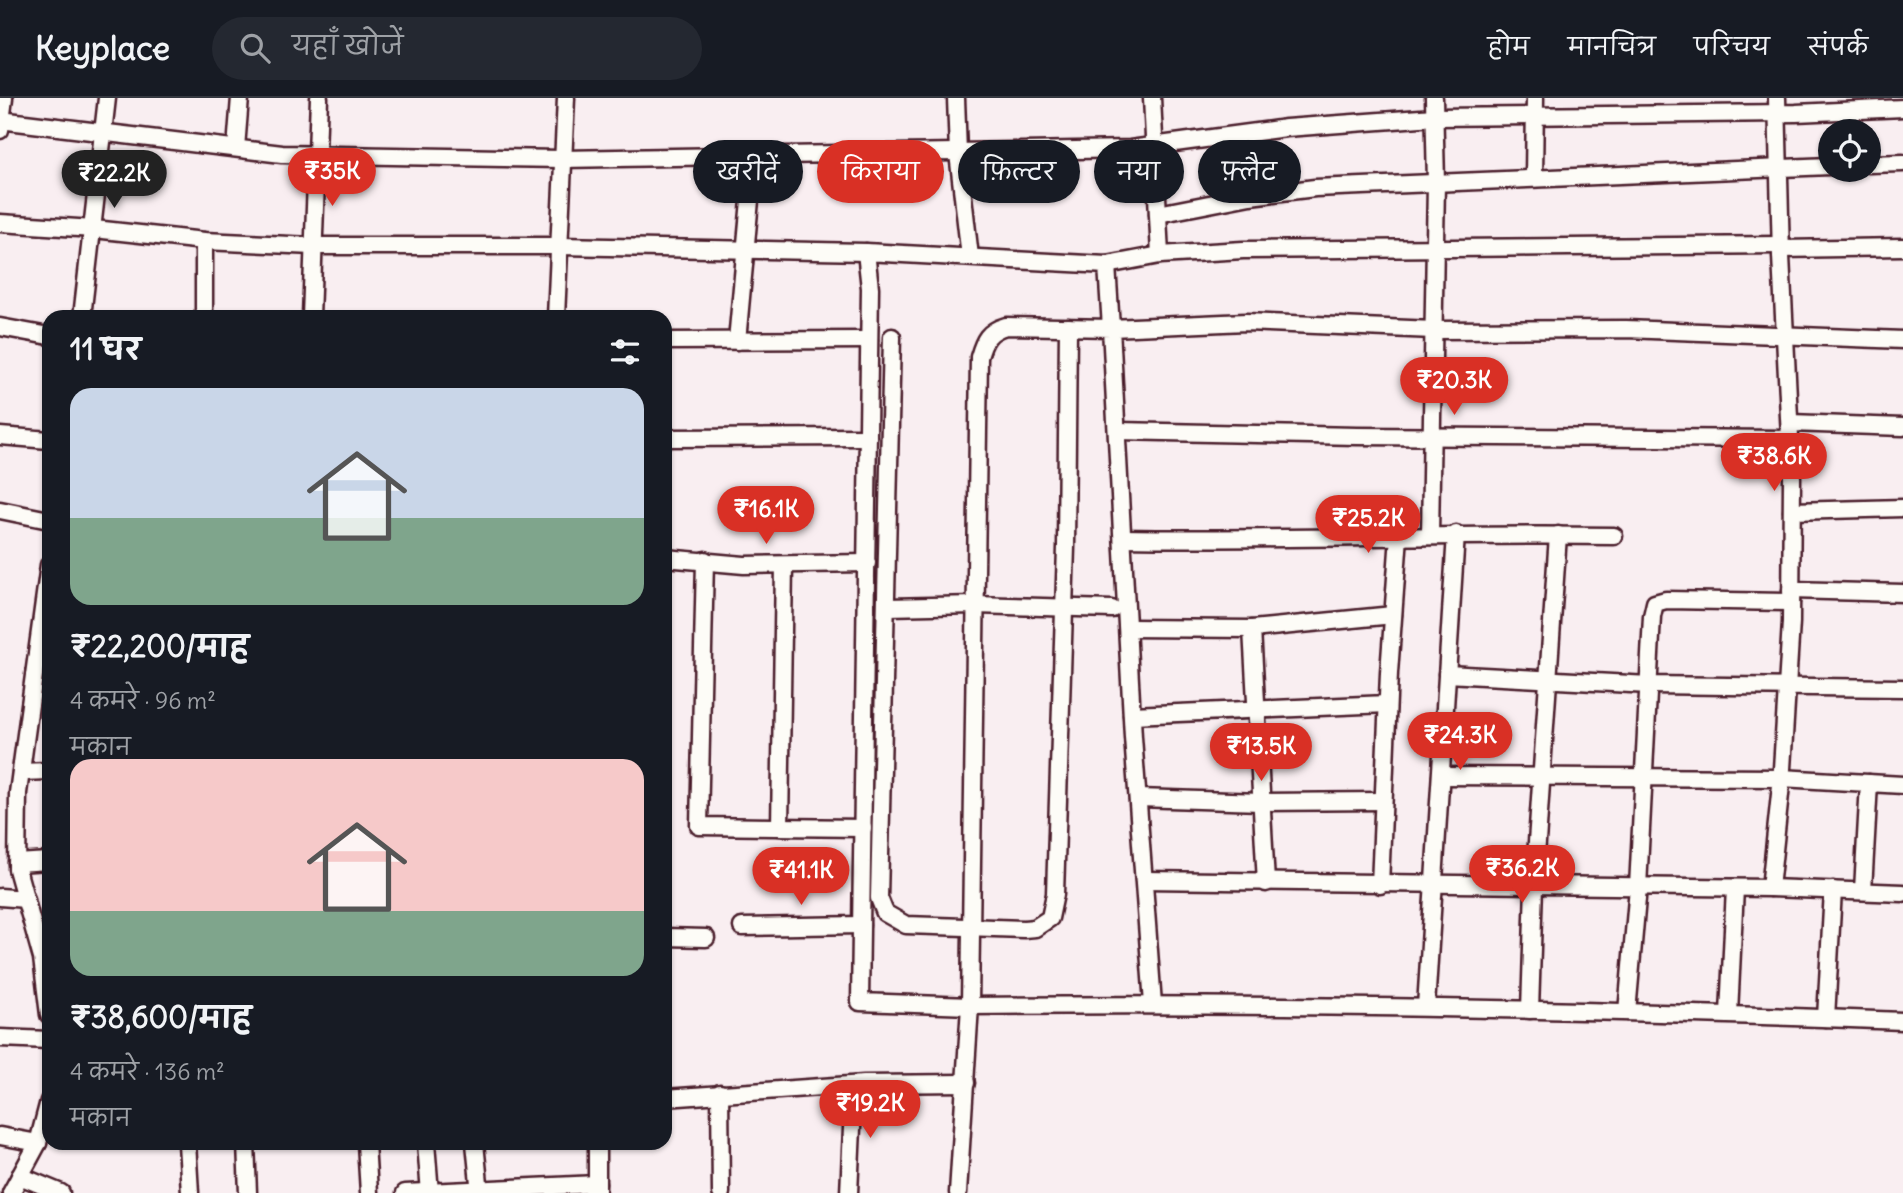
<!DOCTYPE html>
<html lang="hi">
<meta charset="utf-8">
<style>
:root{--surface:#171b24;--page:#242831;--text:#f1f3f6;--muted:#9ea1a6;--line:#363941;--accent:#d93025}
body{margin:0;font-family:Delius,"Playpen Sans Deva",sans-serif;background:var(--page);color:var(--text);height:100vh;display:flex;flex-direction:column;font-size:26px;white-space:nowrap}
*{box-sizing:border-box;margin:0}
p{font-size:23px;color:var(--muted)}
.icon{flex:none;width:38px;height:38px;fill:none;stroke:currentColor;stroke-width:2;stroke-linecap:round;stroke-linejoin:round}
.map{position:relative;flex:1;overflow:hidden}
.drawer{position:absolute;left:42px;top:212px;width:630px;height:840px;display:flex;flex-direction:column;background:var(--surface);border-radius:21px;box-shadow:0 2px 5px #0004}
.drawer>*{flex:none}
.top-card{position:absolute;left:693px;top:42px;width:665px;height:63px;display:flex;gap:14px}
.fabs{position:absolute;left:1818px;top:21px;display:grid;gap:14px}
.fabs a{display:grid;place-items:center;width:63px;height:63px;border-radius:50%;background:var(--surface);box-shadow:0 2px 5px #0004;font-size:35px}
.price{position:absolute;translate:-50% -60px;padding:0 16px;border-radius:24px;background:var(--accent);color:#fff;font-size:23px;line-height:46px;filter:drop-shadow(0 2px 4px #0008)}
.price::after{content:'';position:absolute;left:50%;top:42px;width:21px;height:16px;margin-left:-10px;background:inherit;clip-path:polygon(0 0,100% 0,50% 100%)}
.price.selected{background:#222;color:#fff}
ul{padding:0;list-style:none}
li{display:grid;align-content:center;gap:14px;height:371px;padding:0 28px}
li span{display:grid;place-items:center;height:217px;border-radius:21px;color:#555}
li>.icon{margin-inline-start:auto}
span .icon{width:126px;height:126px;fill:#fffc;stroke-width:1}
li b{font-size:30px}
h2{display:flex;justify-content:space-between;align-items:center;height:84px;padding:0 28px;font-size:30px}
.chip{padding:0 24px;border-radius:32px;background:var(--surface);box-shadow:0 2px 5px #0004;font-size:24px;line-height:63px}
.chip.selected{background:var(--accent);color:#fff}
header{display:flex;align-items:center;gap:42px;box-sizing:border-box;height:98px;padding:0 35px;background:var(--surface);border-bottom:2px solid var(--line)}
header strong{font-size:33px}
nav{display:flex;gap:38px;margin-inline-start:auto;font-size:24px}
.search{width:490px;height:63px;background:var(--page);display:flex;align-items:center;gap:18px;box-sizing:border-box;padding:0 24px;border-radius:38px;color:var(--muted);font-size:26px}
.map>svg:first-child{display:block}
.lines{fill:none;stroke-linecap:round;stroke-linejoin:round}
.minor-casing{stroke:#4a1f2b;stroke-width:21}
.minor{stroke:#fdfcf7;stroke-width:16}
</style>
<header>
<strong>Keyplace</strong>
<div class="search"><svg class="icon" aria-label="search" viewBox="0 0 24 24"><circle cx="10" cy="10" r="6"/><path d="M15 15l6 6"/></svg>यहाँ खोजें</div>
<nav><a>होम</a><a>मानचित्र</a><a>परिचय</a><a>संपर्क</a></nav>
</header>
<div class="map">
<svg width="1903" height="1095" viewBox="0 0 1903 1095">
<rect width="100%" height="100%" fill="#f9eef1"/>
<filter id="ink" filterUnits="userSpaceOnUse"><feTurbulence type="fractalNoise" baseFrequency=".0143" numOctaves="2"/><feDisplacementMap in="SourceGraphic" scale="14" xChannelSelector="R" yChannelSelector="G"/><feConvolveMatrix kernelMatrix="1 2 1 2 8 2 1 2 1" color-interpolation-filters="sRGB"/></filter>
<g filter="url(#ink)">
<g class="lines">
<defs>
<g id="minor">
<path d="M956 0 958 55 970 159"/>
<path d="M1152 0 1160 157"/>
<path d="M0 22 282 56 562 61 1130 51 1286 30 1434 19 1796 15 1903 10"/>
<path d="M0 32 4 0"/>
<path d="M236 50 240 0"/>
<path d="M1869 66 1903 65"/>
<path d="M1534 80 1535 0"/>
<path d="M1158 116 1250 98 1315 90 1830 68"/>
<path d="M0 125 94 131 204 143 313 148H559L866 154"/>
<path d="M204 143V219"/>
<path d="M1781 151 1903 149"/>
<path d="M1107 167 1160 157 1243 152 1781 147"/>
<path d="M82 219 107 0"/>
<path d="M311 219 319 0"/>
<path d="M556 219 566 0"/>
<path d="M0 229 49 238"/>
<path d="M892 239 879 800 885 815 906 827 1024 831 1035 830 1050 820 1055 796 1066 449 1068 229"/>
<path d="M665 243 869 242"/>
<path d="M737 243 754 59"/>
<path d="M1790 325 1903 329"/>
<path d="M1118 333 1357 338 1790 341"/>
<path d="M0 338 49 342"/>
<path d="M665 340 868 339"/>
<path d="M0 412 49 422"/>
<path d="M1792 413 1903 410"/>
<path d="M1430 437 1436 85 1434 0"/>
<path d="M1123 440C1287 443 1450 435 1614 438"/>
<path d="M665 460 744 467 867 465"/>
<path d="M705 462 699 728 863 730"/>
<path d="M49 467 18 695 17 771 42 860 49 917"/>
<path d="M1791 492 1903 495"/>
<path d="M888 509 975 507 1112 511"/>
<path d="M1128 530 1252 531 1393 517"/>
<path d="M1252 531 1266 785"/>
<path d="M1447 576 1649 587 1903 590"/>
<path d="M1132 617 1387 606"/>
<path d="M21 674 49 673"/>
<path d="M1441 678 1781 680 1903 687"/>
<path d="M1138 700 1261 704 1383 703"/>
<path d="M780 729 784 467"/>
<path d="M17 765 49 763"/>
<path d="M1144 782 1770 790 1903 795"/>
<path d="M1380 787 1389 575 1399 438"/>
<path d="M1770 790 1781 687 1791 524 1792 380 1781 158 1777 0"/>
<path d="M1863 792 1869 685"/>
<path d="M0 799 26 801"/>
<path d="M742 829 861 827"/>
<path d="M665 839 706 840"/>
<path d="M1153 906 1133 639 1111 230 1107 167 866 154 870 190 860 904 970 908 979 259C984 242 988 233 1006 228L1111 230 1246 224 1434 232 1626 231 1903 242"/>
<path d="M1426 909 1456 436"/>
<path d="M1530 912 1534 788 1558 437"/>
<path d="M1627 914 1638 789 1652 518 1655 505 1666 502 1791 504"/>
<path d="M1729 916 1735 790"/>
<path d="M1826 920 1833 792"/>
<path d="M0 940 49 942"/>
<path d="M720 995 721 1095"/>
<path d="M665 1000 864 986 966 985"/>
<path d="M0 1038 38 1045"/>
<path d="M187 1045 190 1095"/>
<path d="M246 1045 248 1095"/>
<path d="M366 1045 369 1095"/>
<path d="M426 1045 430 1095"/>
<path d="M475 1045 480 1095"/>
<path d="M597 1045V1095"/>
<path d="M20 1078 61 1095"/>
<path d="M11 1095 38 1045 49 1003"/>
<path d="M405 1095 597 1086"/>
<path d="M849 1095 854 987"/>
<path d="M958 1095 970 908C1281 905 1592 911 1903 923"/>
</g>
</defs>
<use href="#minor" class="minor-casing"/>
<use href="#minor" class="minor"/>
</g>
</g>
</svg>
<div class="fabs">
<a><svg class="icon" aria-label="locate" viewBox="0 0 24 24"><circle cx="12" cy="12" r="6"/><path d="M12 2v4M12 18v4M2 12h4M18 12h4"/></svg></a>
</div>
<b class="price" style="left:332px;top:110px">₹35K</b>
<b class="price selected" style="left:114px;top:112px">₹22.2K</b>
<b class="price" style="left:1454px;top:319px">₹20.3K</b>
<b class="price" style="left:1774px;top:395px">₹38.6K</b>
<b class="price" style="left:766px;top:448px">₹16.1K</b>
<b class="price" style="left:1368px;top:457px">₹25.2K</b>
<b class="price" style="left:1460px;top:674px">₹24.3K</b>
<b class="price" style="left:1261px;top:685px">₹13.5K</b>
<b class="price" style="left:1522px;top:807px">₹36.2K</b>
<b class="price" style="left:801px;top:809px">₹41.1K</b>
<b class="price" style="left:870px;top:1042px">₹19.2K</b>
<div class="top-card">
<a class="chip">खरीदें</a>
<a class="chip selected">किराया</a>
<a class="chip">फ़िल्टर</a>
<a class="chip">नया</a>
<a class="chip">फ़्लैट</a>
</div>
<section class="drawer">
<h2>11 घर<svg class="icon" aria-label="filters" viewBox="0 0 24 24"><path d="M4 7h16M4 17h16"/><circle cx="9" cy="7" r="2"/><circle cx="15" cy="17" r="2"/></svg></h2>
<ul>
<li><span style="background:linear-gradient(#c9d6e8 60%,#7fa58c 0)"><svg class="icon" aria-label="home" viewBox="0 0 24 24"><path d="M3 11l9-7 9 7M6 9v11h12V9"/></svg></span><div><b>₹22,200/माह</b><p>4 कमरे · 96 m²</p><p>मकान</p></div></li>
<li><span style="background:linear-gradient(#f6c9c9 70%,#7fa58c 0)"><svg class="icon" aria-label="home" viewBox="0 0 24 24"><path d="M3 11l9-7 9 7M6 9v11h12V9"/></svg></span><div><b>₹38,600/माह</b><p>4 कमरे · 136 m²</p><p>मकान</p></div></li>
</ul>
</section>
</div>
